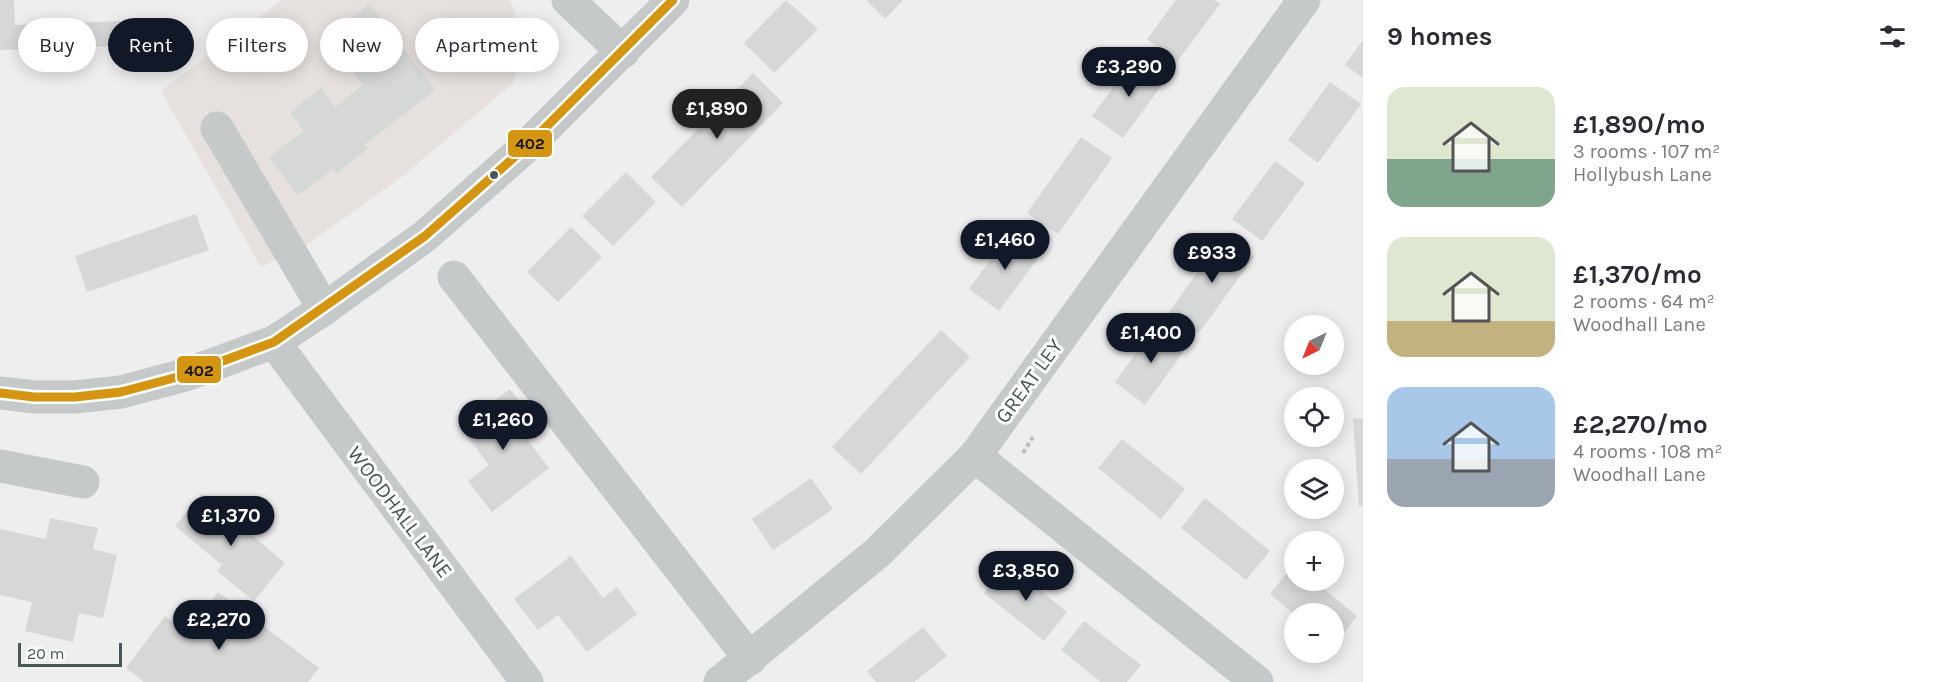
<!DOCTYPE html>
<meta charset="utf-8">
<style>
:root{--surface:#fff;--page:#f7f7f7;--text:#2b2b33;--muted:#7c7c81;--accent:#111827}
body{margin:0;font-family:Karla,sans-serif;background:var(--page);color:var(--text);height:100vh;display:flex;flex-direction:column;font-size:22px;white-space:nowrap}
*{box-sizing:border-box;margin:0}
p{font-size:20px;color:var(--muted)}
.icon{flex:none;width:33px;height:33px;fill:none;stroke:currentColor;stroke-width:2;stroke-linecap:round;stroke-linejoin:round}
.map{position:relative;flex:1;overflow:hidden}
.side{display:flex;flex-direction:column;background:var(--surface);width:570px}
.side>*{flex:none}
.guide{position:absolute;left:18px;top:18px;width:570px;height:54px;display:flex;gap:12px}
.needle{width:39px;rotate:223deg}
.controls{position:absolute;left:1284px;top:315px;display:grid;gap:12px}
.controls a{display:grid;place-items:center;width:60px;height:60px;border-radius:50%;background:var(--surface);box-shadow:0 3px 15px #0003;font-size:30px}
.scale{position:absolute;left:18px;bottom:15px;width:104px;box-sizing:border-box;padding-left:6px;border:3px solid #475858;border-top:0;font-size:16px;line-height:21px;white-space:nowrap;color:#475858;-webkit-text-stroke:4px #fff;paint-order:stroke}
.price{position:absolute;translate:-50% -51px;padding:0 14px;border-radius:21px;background:var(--accent);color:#fff;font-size:20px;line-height:39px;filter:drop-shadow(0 2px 3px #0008)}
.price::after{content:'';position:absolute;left:50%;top:36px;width:18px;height:14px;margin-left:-9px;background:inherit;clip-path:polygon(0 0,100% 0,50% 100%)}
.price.on{background:#222;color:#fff}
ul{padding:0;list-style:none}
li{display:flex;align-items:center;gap:18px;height:150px;padding:0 24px}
li span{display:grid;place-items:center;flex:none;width:168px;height:120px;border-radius:18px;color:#555}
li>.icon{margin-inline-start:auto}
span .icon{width:72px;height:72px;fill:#fffc;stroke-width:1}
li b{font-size:26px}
h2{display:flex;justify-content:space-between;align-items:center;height:72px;padding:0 24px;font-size:26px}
.chip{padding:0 21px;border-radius:27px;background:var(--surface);box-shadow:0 3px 15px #0003;font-size:21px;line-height:54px}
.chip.on{background:var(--accent);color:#fff}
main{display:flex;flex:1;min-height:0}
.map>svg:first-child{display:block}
.commercial{fill:#e6e0de}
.building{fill:#d6d7d7}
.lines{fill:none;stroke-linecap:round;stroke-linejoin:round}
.path{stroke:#b6c2b8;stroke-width:4;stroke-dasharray:4.5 3;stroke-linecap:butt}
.minor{stroke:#c5c9c9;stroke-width:33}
.bus-1-casing{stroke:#fff;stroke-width:14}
.bus-1{stroke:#d49612;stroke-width:9}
.bus-dot{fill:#475858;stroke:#fff;stroke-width:2}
.labels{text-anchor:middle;stroke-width:6;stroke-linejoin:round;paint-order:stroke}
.street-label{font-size:21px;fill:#475858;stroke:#fff}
.line-badge{stroke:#fff;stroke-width:2}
.pale-badge-label{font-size:16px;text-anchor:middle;font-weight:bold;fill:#111}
</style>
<main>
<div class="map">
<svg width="1363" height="682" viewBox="0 0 1363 682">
<rect width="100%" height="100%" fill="#eee"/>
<path class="commercial" d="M282 0H509L512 4 524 53 512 84 399 179 306 245 261 267 161 91Z"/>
<g class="building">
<path d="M0 0H14L15 25 120 21 121 46 0 50Z"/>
<path d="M786 0 818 29 774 73 744 43Z"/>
<path d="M866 0H903L885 19Z"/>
<path d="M1176 0H1214L1220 4 1177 62 1147 39Z"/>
<path d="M370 4 435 90 364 145 368 148 336 173 333 169 298 195 269 157 304 131 290 112 321 88 335 107 363 85 326 37Z"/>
<path d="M1363 40V78L1345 65Z"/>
<path d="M1135 58 1165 81 1123 138 1092 116Z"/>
<path d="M753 73 783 103 682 207 651 177Z"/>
<path d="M1330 82 1361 104 1318 163 1288 140Z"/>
<path d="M1081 137 1112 158 1058 234 1027 213Z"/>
<path d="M1275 161 1305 183 1262 241 1232 219Z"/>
<path d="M626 172 656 202 613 246 582 216Z"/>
<path d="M196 214 209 250 87 292 75 256Z"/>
<path d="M571 227 602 257 558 302 527 272Z"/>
<path d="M1011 231 1042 253 999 311 969 289Z"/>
<path d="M1224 235 1254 257 1199 333 1169 312Z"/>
<path d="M1157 324 1187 347 1145 405 1115 382Z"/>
<path d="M941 330 970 357 861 474 832 447Z"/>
<path d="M510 389 530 416 517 426 549 468 492 512 468 481 489 465 460 427Z"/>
<path d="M1363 418V506H1359L1353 419Z"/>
<path d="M1122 439 1185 489 1161 519 1098 468Z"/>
<path d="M811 478 833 509 773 550 752 519Z"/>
<path d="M202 494 285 563 254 601 217 571 222 565 175 526Z"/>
<path d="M1205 498 1270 551 1246 580 1181 528Z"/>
<path d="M50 518 98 528 93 549 117 555 103 618 79 613 73 642 25 631 32 602 0 595V529L46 539Z"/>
<path d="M571 556 603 598 617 587 637 614 587 652 558 615 538 630 514 599Z"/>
<path d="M1008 564 1067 612 1044 641 984 593Z"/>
<path d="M1294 564V580H1313L1357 616 1334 646V614H1294L1270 594Z"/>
<path d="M218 592 319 668 308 682H144L126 668 165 616 187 633Z"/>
<path d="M1084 621 1141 665 1127 682H1101L1061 650Z"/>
<path d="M923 627 947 656 914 682H876L867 671Z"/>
</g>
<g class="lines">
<path class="path" d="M1023 453 1033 437"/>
<g class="minor">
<path d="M568 0 623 52"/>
<path d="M217 128 324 309"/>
<path d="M454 277 750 659"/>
<path d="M274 342 527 682"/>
<path d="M0 393 34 397H75L121 392 185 375 274 342 324 309 425 236 528 145 673 0"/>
<path d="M975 456 1257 682"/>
<path d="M0 466 83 482"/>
<path d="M720 682 877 553 975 456 1304 0"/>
</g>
<defs>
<path id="bus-1" d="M0 393 34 397H75L121 392 185 375 274 342 425 236 528 145 673 0"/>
</defs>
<use href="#bus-1" class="bus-1-casing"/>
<use href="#bus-1" class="bus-1"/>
</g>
<circle class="bus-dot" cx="494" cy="175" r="5"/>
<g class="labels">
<g class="street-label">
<text transform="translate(1029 381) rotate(-54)" y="7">GREAT LEY</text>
<text transform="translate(400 512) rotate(53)" y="7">WOODHALL LANE</text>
</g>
</g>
<g class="line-badge">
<rect x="507" y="129" width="46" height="29" rx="6" fill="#d49612"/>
<rect x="176" y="355" width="46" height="29" rx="6" fill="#d49612"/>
</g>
<g class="pale-badge-label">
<text x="530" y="149">402</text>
<text x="199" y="376">402</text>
</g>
</svg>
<div class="controls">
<a><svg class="needle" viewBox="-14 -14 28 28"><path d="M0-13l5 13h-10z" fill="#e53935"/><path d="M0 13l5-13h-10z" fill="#7c7c81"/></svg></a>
<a><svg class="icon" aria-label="locate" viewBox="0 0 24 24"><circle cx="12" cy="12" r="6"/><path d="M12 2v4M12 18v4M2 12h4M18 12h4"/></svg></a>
<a><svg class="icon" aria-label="layers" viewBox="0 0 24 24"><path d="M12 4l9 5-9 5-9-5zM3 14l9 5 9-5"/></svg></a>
<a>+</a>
<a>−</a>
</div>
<div class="scale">20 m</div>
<b class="price" style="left:1129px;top:98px">£3,290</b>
<b class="price on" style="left:717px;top:140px">£1,890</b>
<b class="price" style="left:1005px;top:271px">£1,460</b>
<b class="price" style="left:1212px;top:284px">£933</b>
<b class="price" style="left:1151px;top:364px">£1,400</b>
<b class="price" style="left:503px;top:451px">£1,260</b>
<b class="price" style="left:231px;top:547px">£1,370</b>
<b class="price" style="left:1026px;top:602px">£3,850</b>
<b class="price" style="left:219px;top:651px">£2,270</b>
<div class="guide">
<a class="chip">Buy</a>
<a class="chip on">Rent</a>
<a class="chip">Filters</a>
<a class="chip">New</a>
<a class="chip">Apartment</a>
</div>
</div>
<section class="side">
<h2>9 homes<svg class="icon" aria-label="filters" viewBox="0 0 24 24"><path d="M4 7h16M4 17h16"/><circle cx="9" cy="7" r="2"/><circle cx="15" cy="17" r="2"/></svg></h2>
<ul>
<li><span style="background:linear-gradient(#dfe7d0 60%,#7fa58c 0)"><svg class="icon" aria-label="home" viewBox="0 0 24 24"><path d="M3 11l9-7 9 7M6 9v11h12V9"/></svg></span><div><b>£1,890/mo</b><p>3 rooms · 107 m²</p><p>Hollybush Lane</p></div></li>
<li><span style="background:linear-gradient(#dfe7d0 70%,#c2b280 0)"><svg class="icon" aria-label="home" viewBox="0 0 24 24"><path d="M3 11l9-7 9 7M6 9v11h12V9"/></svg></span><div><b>£1,370/mo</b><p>2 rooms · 64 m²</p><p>Woodhall Lane</p></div></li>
<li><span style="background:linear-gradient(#a9c7e8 60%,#9aa5b1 0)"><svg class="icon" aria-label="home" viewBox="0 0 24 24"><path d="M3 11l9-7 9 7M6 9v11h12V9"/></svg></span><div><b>£2,270/mo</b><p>4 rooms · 108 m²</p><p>Woodhall Lane</p></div></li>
</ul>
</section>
</main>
